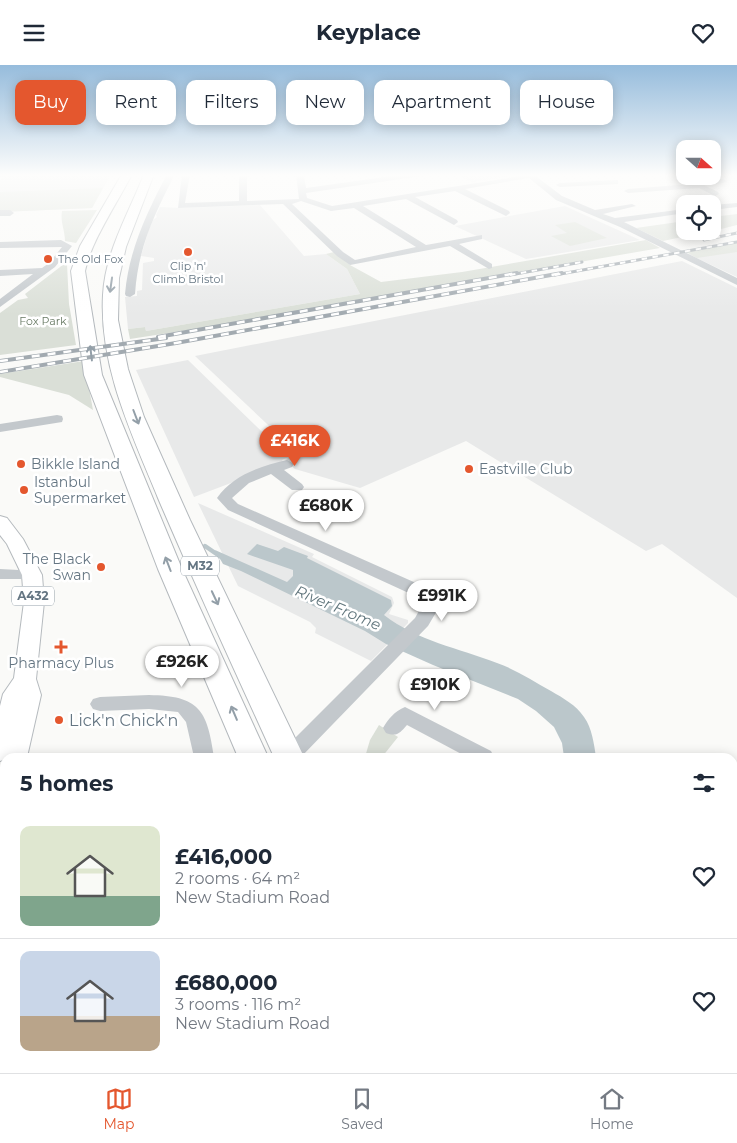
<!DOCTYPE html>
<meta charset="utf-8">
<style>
:root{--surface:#fff;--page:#f2f2f3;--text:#1f2937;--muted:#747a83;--line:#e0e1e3;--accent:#e4572e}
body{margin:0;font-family:Montserrat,sans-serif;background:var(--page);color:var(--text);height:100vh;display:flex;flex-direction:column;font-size:19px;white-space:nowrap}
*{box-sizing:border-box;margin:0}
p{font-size:16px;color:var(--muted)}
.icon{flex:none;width:28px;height:28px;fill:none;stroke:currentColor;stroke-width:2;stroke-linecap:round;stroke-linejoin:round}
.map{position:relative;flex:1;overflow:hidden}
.panel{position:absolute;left:0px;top:688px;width:738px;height:321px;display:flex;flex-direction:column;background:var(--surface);border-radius:15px 15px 0 0;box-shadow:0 2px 12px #0003}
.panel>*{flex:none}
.banner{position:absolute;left:15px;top:15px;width:708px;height:45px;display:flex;gap:10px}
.needle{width:32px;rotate:111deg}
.buttons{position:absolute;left:676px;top:75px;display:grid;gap:10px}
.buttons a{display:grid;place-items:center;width:45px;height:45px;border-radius:10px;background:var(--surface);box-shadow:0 2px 12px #0003;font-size:25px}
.price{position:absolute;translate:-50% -42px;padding:0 11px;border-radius:18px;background:#fff;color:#222;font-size:16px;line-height:32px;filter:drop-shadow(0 1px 2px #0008)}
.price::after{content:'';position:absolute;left:50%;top:30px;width:15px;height:11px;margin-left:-8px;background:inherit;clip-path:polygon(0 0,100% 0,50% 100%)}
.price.on{background:var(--accent);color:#fff}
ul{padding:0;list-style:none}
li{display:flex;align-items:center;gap:15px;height:125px;padding:0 20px}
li+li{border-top:1px solid var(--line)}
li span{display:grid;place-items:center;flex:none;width:140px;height:100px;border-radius:10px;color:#555}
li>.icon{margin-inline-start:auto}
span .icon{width:60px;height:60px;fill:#fffc;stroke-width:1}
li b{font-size:21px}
h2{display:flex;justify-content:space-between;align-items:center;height:60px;padding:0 20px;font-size:21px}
.chip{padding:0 18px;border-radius:10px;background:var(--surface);box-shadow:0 2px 12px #0003;font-size:18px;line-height:45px}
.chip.on{background:var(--accent);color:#fff}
header{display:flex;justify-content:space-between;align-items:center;height:65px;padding:0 20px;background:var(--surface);font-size:22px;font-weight:700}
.menu{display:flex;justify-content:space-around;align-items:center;height:70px;border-top:1px solid var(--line);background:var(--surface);font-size:14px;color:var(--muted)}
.menu a{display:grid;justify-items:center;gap:2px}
.menu .on{color:var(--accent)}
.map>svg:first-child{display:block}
.built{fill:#e8e9e9}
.green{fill:#dadfd7}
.water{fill:#bbc7cb}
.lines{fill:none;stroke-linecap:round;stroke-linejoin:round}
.stream{stroke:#bbc7cb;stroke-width:4.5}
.major-casing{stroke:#b5babe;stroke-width:2}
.highway-casing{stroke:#b4b9bd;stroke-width:2}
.minor{fill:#c3c8cc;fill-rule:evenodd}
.major{fill:#fff;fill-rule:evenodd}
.highway{fill:#fff;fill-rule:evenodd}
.rail-far1-casing{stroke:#a2aab0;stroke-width:3}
.rail-casing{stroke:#a2aab0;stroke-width:4}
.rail-far1{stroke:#fff;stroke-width:2;stroke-dasharray:5.5;stroke-linecap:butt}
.rail{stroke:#fff;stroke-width:2.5;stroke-dasharray:8;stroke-linecap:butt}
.oneway{stroke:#939fa8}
.poi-dot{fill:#e4572e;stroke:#fff;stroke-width:2}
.labels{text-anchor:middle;stroke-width:5;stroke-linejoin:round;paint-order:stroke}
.far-poi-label{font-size:11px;fill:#657683;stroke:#fff;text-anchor:start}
.far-park-label{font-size:11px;fill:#687a64;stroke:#fff}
.shield{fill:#fff;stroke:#939fa8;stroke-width:1}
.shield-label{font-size:12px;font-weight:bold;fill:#657683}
.poi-label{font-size:14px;fill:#657683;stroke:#fff;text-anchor:start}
.water-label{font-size:15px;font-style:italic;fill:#60757c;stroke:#fff}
.near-poi-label{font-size:16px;fill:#657683;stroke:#fff;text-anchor:start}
</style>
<header><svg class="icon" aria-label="menu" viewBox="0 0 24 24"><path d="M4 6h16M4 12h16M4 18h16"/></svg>Keyplace<svg class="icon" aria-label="heart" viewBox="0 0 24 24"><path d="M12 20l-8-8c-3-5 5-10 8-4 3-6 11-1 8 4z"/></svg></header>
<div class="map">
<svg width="737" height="1008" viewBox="0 0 737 1008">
<rect width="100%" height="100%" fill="#fafaf8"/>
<g class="built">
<path d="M3 109H111L92 143 0 147V116Z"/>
<path d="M454 109H519L520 110 472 117Z"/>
<path d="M260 140 304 191 326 189 347 204 360 229 146 266 145 262 128 264 125 232 137 231V226L142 225 143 198 154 196V193L141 191 149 164 153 155 157 152 156 150 160 142 181 143Z"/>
<path d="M565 141 640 175 526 194 455 161Z"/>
<path d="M737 181V212L688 189 704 186Z"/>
<path d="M682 196 737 223V533L662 479 646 486 466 376 360 423 295 404 285 395 293 391 279 378 284 375 195 291Z"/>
<path d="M188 295 288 392 282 395 284 398 194 432 136 305Z"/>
<path d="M198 438 314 489 312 492 392 532 394 538 389 549 408 555V558L371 596 315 568 316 563 310 557 238 521Z"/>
</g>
<g class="green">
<path d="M103 123 92 143 0 147V127Z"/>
<path d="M97 145 76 178 65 176C65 165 60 157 62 146Z"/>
<path d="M737 149V160L713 166V152Z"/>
<path d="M685 156V166H710L663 176 636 163Z"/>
<path d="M575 157 607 173 570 181 551 171 567 168 555 160Z"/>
<path d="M646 175 660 183 188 265 130 274 128 264 145 262 146 266 360 229 347 204 326 189 334 187 350 200 381 217 462 207Z"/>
<path d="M737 178V187L697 193 686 187Z"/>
<path d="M64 199H67L69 239 76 280 0 290V248L18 235 28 233 25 229Z"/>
<path d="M84 296 93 345 69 330 0 312V309Z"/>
<path d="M379 660 398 672 382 692H365L370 675Z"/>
<path d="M629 1004H729L733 1008H630Z"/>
</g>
<path class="water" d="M257 479 278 486 284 482 308 491 307 493 391 535 392 541 384 550C418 576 458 583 497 598 517 605 533 616 551 626 563 633 576 640 584 652 592 663 594 679 596 692H564L562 678 554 662 536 646 518 634 433 600 386 579 365 566 241 506 223 499 215 485 287 517 293 511V505L247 489Z"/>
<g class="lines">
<path class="stream" d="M205 481 221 492"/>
<defs>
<g id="major">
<path d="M0 451 7 453 23 474 42 510 44 537 36 614 41 630 27 692H5V699L3 695 0 696V641L3 629 14 613 24 537 22 510 7 479 0 470Z"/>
<path d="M5 712V772L0 774V714Z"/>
<path d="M310 1004H344L346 1008H312Z"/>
</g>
<g id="highway">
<path d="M122 109H132C118 137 91 176 85 206L102 310 182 504 268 692H238L158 504 84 310 71 206 80 181Z"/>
<path d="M144 109H154L126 182 119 213 118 255 128 304 144 352 190 455 304 692H274C235 606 195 520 158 433 132 369 99 302 103 230 105 187 129 148 144 109Z"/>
<path d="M361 1004H429L431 1008H363Z"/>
<path d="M430 1004H509L511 1008H432Z"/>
</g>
</defs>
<use href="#major" class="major-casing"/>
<use href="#highway" class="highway-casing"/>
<g class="minor">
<path d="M167 109H175C154 150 138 183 135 229L130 232 126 231 125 229C129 184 147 148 167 109Z"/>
<path d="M182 109H190L185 138 239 136V109H247V136L299 134 296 109H304L306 123 406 109H425L421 111 306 128 307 133 332 141 533 109 562 131 595 145 632 139 636 141 603 149 615 153 685 144V148L624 157 737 213V220L620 162 556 135 529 113 465 124 509 146 510 148 506 151 455 126 415 132 457 155 458 157 454 160 406 134 363 141 426 180 482 170V174L459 179 492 199V203L489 204 450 181 350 200 337 191 283 139 178 143ZM301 136 331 146 354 143 416 182 355 195 343 187 292 139Z"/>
<path d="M676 109H685V111L697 115 723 114 727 116 723 118 704 120 718 127 719 129 715 131 699 123 628 128 624 126 628 124 691 119Z"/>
<path d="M615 115H618V119L560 122 556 120 560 118Z"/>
<path d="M737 138V142L712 145V140Z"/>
<path d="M0 145H10L14 148 10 151H0Z"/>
<path d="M61 175 72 181 55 202 0 242V234L33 209 0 211V205L42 203 49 198 62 182 0 183V177Z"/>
<path d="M57 350 62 351 63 354 62 357 0 367V359Z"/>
<path d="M287 395 294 399 292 402 284 405 302 419 304 422 302 425H292L271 409 249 418 232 433 238 439 425 522 435 535 438 544 428 561 301 692H279L282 686 415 553 420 544 419 537 413 530 228 445 217 433C233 410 261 401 287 395Z"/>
<path d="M0 504 38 506 40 510 38 514H0Z"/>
<path d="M149 630C199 631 207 644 214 692H194L186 657 178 647 149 644 100 646 93 644 90 639 93 634 100 632Z"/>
<path d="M405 642 491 686 494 692H467L407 660C400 668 397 672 386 668L383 663C388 654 395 646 405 642Z"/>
<path d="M80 1004H108L110 1008H82Z"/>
</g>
<use href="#major" class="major"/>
<use href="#highway" class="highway"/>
<defs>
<g id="rail-far1">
<path d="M704 175 737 168"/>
<path d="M510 210 582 197"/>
<path d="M555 210 737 177"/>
</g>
<g id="rail">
<path d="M158 272 517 208"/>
<path d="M0 296 166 273"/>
<path d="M0 307 176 278 562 208"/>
</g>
</defs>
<use href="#rail-far1" class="rail-far1-casing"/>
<use href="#rail" class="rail-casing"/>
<use href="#rail-far1" class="rail-far1"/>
<use href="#rail" class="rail"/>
</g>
<defs><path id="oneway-shaft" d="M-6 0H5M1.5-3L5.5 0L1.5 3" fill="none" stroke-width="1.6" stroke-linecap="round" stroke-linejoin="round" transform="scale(1.25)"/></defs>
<g class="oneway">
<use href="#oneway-shaft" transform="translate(111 220) rotate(98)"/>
<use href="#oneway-shaft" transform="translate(91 288) rotate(-97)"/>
<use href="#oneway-shaft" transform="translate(136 352) rotate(69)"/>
<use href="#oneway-shaft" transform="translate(168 499) rotate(-111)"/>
<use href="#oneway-shaft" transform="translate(215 533) rotate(65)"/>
<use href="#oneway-shaft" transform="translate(234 648) rotate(-113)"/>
</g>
<linearGradient id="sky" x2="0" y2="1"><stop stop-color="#96bcdc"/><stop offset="0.44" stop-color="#fdfdfc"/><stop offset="1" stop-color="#fdfdfc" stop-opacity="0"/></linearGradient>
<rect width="737" height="250" fill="url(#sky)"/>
<g class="poi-dot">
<circle cx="188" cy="187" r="5"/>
<circle cx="48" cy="194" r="5"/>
<circle cx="21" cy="399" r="5"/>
<circle cx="469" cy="404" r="5"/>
<circle cx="24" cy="425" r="5"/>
<circle cx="101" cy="502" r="5"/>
<path d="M58.5 574.5h5v5h5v5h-5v5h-5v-5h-5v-5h5z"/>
<circle cx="59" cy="655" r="5"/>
</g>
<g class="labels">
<g class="far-poi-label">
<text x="58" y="198">The Old Fox</text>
<text x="188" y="205" text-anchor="middle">Clip 'n'<tspan x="188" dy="13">Climb Bristol</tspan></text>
</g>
<g class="far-park-label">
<text x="43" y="260">Fox Park</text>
</g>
<g class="shield">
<rect x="181" y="491.5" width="38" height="19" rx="4"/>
<rect x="12" y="521.5" width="42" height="19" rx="4"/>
</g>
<g class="shield-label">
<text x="200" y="505">M32</text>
<text x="33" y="535">A432</text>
</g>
<g class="poi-label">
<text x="31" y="404">Bikkle Island</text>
<text x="479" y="409">Eastville Club</text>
<text x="34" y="422">Istanbul<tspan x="34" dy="16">Supermarket</tspan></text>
<text x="91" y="499" text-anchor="end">The Black<tspan x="91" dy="16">Swan</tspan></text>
<text x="61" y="603" text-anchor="middle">Pharmacy Plus</text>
</g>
<g class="water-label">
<text transform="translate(338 543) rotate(23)" y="5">River Frome</text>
</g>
<g class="near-poi-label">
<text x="69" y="661">Lick'n Chick'n</text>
</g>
</g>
</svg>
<div class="buttons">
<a><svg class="needle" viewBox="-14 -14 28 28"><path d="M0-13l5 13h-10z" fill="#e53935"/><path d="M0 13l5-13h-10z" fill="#747a83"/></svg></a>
<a><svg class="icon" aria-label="locate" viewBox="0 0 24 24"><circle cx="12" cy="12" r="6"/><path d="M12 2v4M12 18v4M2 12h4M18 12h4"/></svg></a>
</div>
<b class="price on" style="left:295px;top:402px">£416K</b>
<b class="price" style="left:326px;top:467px">£680K</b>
<b class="price" style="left:442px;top:557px">£991K</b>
<b class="price" style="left:182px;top:623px">£926K</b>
<b class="price" style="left:435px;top:646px">£910K</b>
<div class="banner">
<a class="chip on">Buy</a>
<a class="chip">Rent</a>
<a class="chip">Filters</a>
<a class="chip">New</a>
<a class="chip">Apartment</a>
<a class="chip">House</a>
</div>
<section class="panel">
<h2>5 homes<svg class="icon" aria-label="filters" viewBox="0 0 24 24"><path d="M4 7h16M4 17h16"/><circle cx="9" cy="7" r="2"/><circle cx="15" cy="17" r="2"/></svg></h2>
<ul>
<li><span style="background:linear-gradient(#dfe7d0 70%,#7fa58c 0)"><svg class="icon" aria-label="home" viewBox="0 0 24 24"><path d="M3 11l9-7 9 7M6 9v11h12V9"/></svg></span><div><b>£416,000</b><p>2 rooms · 64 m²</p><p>New Stadium Road</p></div><svg class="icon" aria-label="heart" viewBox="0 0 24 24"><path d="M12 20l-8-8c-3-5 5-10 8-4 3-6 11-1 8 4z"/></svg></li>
<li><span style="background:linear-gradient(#c9d6e8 65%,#b9a48a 0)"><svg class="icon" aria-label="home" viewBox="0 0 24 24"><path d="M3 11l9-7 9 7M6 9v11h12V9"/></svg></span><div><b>£680,000</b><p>3 rooms · 116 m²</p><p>New Stadium Road</p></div><svg class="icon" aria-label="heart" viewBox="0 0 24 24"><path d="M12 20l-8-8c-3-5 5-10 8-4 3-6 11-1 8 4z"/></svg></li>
</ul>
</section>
</div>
<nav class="menu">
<a class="on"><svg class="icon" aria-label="map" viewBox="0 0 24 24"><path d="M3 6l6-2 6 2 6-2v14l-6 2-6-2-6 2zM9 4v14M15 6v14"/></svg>Map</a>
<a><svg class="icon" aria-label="saved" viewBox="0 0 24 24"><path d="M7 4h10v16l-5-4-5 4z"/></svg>Saved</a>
<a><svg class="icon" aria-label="home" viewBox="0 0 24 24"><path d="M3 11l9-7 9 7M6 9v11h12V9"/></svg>Home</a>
</nav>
